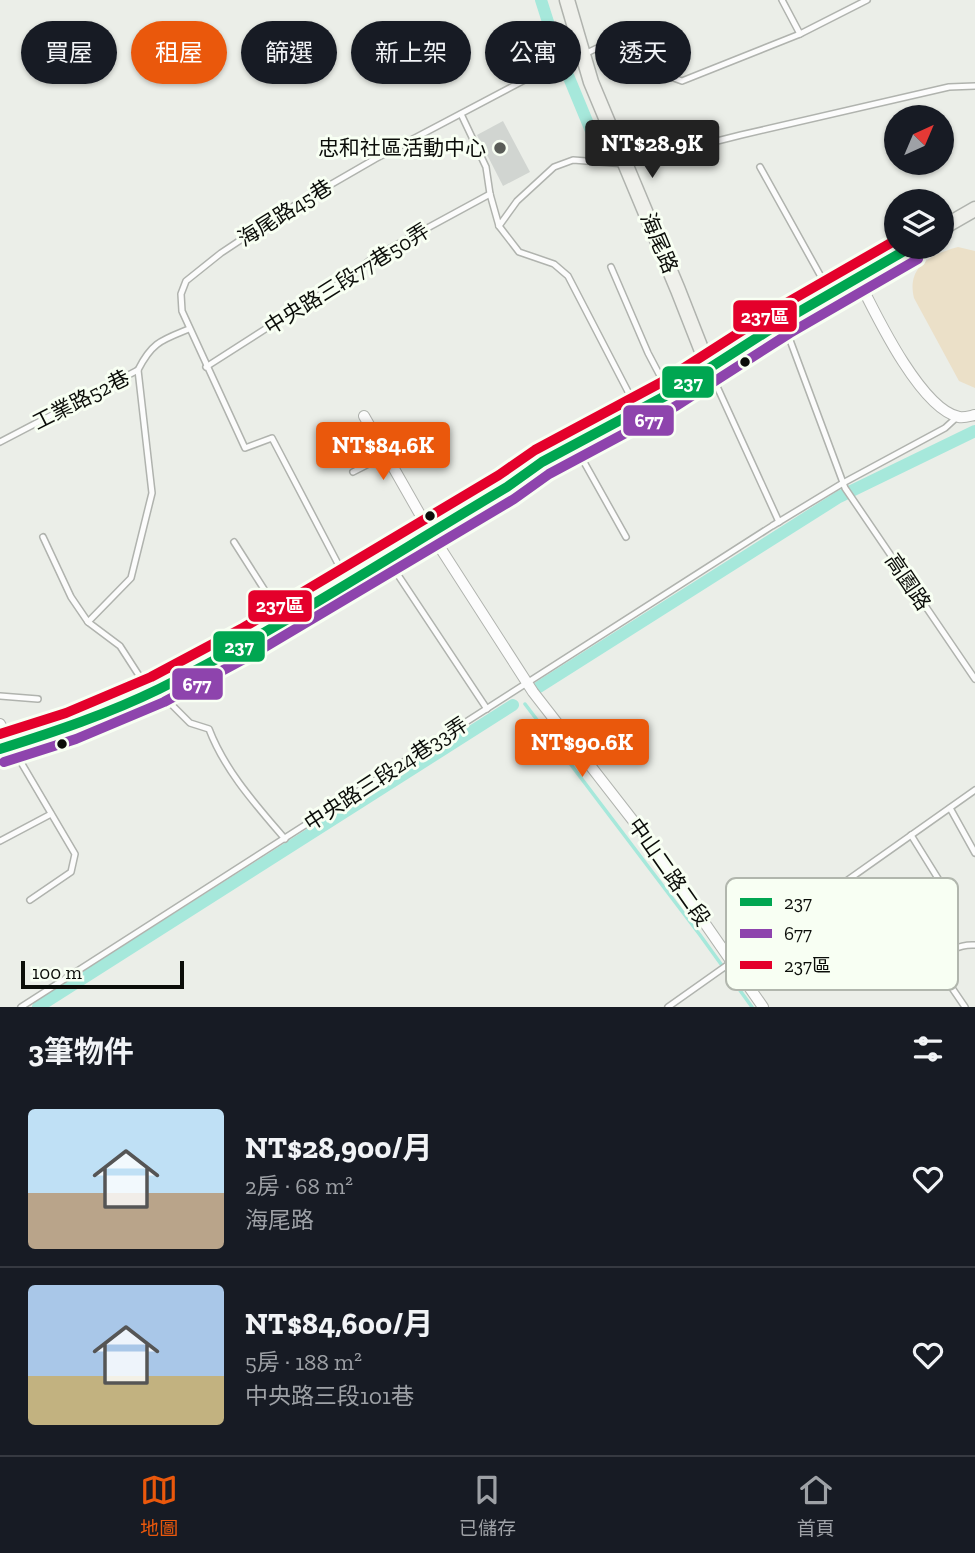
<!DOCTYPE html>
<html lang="zh-TW">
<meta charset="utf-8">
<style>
:root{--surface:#171b24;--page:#20242c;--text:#f1f3f6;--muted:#9ea1a6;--line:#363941;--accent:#ea580c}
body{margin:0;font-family:"Zilla Slab","Noto Sans TC",serif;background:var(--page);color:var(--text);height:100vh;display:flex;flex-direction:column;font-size:26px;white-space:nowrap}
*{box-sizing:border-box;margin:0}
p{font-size:23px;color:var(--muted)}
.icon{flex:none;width:38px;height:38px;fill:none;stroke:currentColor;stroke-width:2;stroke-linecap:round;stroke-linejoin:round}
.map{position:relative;height:1007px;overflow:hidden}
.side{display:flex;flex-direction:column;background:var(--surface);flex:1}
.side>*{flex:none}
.guide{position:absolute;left:21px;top:21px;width:934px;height:63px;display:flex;gap:14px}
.needle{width:46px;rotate:44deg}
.buttons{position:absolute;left:884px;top:105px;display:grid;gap:14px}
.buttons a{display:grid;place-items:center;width:70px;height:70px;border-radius:50%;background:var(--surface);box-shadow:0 2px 5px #0004;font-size:35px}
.scale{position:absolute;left:21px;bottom:18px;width:163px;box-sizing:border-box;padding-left:7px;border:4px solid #0b0d09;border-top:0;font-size:19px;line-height:24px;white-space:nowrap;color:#0b0d09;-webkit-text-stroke:5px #f8fff3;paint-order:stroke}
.price{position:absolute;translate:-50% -60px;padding:0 16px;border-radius:7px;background:var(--accent);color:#fff;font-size:23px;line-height:46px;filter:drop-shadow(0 2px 4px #0008)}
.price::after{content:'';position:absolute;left:50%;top:42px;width:21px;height:16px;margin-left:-10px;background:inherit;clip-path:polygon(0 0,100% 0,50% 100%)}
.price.on{background:#222;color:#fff}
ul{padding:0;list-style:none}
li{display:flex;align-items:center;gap:21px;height:175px;padding:0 28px}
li+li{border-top:2px solid var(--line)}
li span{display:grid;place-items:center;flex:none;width:196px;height:140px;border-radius:7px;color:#555}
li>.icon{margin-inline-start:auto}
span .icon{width:84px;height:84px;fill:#fffc;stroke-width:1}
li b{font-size:30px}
h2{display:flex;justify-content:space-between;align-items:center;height:84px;padding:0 28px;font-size:30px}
.chip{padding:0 24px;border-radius:32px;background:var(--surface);box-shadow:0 2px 5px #0004;font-size:24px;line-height:63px}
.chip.on{background:var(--accent);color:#fff}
.dock{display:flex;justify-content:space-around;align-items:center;height:98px;border-top:2px solid var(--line);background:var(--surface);font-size:19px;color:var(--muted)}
.dock a{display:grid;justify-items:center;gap:4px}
.dock .on{color:var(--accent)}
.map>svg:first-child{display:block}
.grass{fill:#ebe0c8}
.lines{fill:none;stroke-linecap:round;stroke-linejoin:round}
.stream{stroke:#a6e8db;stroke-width:3.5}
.canal{stroke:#a6e8db;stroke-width:12}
.building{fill:#d1d5d1}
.lane-casing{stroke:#b0b3ae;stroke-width:8}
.street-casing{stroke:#b0b3ae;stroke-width:12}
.secondary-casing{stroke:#b0b3ae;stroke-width:17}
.lane{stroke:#fcfcfc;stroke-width:5}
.street{stroke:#fcfcfc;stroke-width:10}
.secondary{stroke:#eff0eb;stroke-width:14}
.bus-1-casing{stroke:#f8fff3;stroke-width:16}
.bus-2-casing{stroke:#f8fff3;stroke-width:16}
.bus-3-casing{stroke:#f8fff3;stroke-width:16}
.bus-1{stroke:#00a651;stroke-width:10}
.bus-2{stroke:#8e44ad;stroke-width:10}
.bus-3{stroke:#e4002b;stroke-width:10}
.poi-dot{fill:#595c57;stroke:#f8fff3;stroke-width:2.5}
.bus-dot{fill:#0b0d09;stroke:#f8fff3;stroke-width:2.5}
.labels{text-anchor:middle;stroke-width:6;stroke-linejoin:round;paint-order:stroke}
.poi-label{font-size:21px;fill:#0b0d09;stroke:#f8fff3;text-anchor:end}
.street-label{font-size:21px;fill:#0b0d09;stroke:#f8fff3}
.key{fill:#f8fff3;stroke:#b1b6ad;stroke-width:2}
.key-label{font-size:19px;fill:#0b0d09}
.line-badge{stroke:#f8fff3;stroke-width:2.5}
.badge-label{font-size:19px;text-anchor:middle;font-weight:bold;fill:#fff}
</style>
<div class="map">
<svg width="975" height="1007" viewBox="0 0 975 1007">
<rect width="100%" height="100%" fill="#ebeee8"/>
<path class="grass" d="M958 247 975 251V388L959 381 914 298C906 266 932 254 958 247Z"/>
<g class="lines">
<path class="stream" d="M525 704 700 935 752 1007"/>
<g class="canal">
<path d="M541 0 555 44 601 155"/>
<path d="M539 687 839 497 975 431"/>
<path d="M38 1007 513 705"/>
</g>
</g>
<path class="building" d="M503 121 530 172 503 186 477 135Z"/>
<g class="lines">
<defs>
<g id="lane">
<path d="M782 0 800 34"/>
<path d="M461 114 486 167 490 194 499 226 519 252 554 264 568 276 637 409"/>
<path d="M760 167 829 291"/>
<path d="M499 226 517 201 554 167 573 160 626 164 741 135 949 87 975 86"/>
<path d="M611 267 648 353 668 391"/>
<path d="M784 324 845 488 975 679"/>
<path d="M206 367 306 303 345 280 374 257 490 194"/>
<path d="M709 369 779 522"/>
<path d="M0 442 138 370C152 342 162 340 189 329"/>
<path d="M575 446 626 537"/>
<path d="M353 472 386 455"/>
<path d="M43 537 71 597 88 622 120 646 149 691"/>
<path d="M234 542 283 619"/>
<path d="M388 560 487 709"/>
<path d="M347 581 272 438 245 448 182 311 181 294 186 281 221 253 278 215 375 159 536 74 570 61 641 27 650 33 671 77 682 81 800 34 867 0"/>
<path d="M88 622 131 578 152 493 138 370"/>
<path d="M159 692 190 723 209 729C225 771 256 805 285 839"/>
<path d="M0 696 38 699"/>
<path d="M12 747 75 854 71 872 30 900"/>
<path d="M950 808 975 853"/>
<path d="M911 835 947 893"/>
<path d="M0 841 51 814"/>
<path d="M21 1007 772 526 843 483 945 428 957 417"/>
<path d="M668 1007 975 790"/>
<path d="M965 1007 935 963C948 952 957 944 975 945"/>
</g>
<g id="street">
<path d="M857 277C874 311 920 409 959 417 964 418 970 416 975 415"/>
<path d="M364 416 430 532 533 692 638 827 763 1007"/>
<path d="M0 724 12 747"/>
</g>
<g id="secondary">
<path d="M567 0 591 82 678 290 709 369"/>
<path d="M942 228 975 209"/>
<path d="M0 749 71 726 157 690 248 641 507 487 542 462 669 394 783 321 911 247"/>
</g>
</defs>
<use href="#lane" class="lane-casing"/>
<use href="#street" class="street-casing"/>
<use href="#secondary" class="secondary-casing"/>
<use href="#lane" class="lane"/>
<use href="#street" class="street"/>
<use href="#secondary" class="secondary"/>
<defs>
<path id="bus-1" d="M0 749C54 732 108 714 159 689 278 630 392 555 507 487L542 462 669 394 783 321 911 247"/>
<path id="bus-2" d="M4 762 76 739 164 702 255 653 514 499 549 474 676 406 790 333 918 259"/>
<path id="bus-3" d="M0 734 66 713 151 677 241 629 499 475 535 450 662 382 776 309 896 240"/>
</defs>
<use href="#bus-1" class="bus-1-casing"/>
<use href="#bus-2" class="bus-2-casing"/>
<use href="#bus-3" class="bus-3-casing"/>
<use href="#bus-1" class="bus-1"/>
<use href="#bus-2" class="bus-2"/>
<use href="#bus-3" class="bus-3"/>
</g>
<circle class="poi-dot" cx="500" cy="148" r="7"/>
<g class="bus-dot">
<circle cx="745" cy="362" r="6"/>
<circle cx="430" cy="516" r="6"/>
<circle cx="62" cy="744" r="6"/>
</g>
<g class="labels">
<g class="poi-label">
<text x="486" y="155">忠和社區活動中心</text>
</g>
<g class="street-label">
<text transform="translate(285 213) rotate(-32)" y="7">海尾路45巷</text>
<text transform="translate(659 243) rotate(67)" y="7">海尾路</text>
<text transform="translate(347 279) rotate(-32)" y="7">中央路三段77巷50弄</text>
<text transform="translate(81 400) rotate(-27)" y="7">工業路52巷</text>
<text transform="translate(908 582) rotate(56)" y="7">高園路</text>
<text transform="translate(386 774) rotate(-33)" y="7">中央路三段24巷33弄</text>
<text transform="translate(669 872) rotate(55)" y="7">中山二路二段</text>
</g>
</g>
<rect x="726" y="878" width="232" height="112" rx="10" class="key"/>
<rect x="740" y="898" width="32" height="8" fill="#00a651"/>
<rect x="740" y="929" width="32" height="9" fill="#8e44ad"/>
<rect x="740" y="961" width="32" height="8" fill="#e4002b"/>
<g class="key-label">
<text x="784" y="909">237</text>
<text x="784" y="940">677</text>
<text x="784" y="972">237區</text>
</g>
<g class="line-badge">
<rect x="732" y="299" width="66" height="34" rx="7" fill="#e4002b"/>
<rect x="661" y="365" width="54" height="34" rx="7" fill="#00a651"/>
<rect x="622" y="404" width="53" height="33" rx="7" fill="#8e44ad"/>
<rect x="247" y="589" width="66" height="34" rx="7" fill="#e4002b"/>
<rect x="212" y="630" width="54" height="33" rx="7" fill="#00a651"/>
<rect x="171" y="667" width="53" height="34" rx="7" fill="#8e44ad"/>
</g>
<g class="badge-label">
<text x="765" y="323">237區</text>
<text x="688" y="389">237</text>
<text x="649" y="427">677</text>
<text x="280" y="612">237區</text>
<text x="239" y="653">237</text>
<text x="197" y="691">677</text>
</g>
</svg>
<div class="buttons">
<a><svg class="needle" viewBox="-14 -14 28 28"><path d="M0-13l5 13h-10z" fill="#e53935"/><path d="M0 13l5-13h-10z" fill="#9ea1a6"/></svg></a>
<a><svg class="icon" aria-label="layers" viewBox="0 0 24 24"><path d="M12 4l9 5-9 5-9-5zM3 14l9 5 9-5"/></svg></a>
</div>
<div class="scale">100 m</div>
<b class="price on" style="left:652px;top:180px">NT$28.9K</b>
<b class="price" style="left:383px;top:482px">NT$84.6K</b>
<b class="price" style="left:582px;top:779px">NT$90.6K</b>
<div class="guide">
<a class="chip">買屋</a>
<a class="chip on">租屋</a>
<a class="chip">篩選</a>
<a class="chip">新上架</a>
<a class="chip">公寓</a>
<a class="chip">透天</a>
</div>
</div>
<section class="side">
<h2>3筆物件<svg class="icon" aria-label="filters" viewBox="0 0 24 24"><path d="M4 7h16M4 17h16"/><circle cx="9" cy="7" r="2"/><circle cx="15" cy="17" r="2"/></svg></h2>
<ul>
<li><span style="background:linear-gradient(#bfe0f5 60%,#b9a48a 0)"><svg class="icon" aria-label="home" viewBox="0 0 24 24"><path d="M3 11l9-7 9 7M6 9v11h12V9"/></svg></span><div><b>NT$28,900/月</b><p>2房 · 68 m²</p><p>海尾路</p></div><svg class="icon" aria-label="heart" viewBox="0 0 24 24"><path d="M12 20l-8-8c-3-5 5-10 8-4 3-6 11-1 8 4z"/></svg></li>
<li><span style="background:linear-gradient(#a9c7e8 65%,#c2b280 0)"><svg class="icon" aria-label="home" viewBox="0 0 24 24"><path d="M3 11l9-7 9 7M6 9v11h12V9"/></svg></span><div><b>NT$84,600/月</b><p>5房 · 188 m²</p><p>中央路三段101巷</p></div><svg class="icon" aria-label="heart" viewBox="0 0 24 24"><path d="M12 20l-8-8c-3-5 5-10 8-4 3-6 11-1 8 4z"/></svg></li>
</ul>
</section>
<nav class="dock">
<a class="on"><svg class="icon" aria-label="map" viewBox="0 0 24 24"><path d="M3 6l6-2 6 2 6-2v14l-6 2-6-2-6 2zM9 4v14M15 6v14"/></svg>地圖</a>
<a><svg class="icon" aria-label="saved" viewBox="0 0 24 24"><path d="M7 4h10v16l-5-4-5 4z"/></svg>已儲存</a>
<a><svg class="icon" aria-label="home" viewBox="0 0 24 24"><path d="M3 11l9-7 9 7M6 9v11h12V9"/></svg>首頁</a>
</nav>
